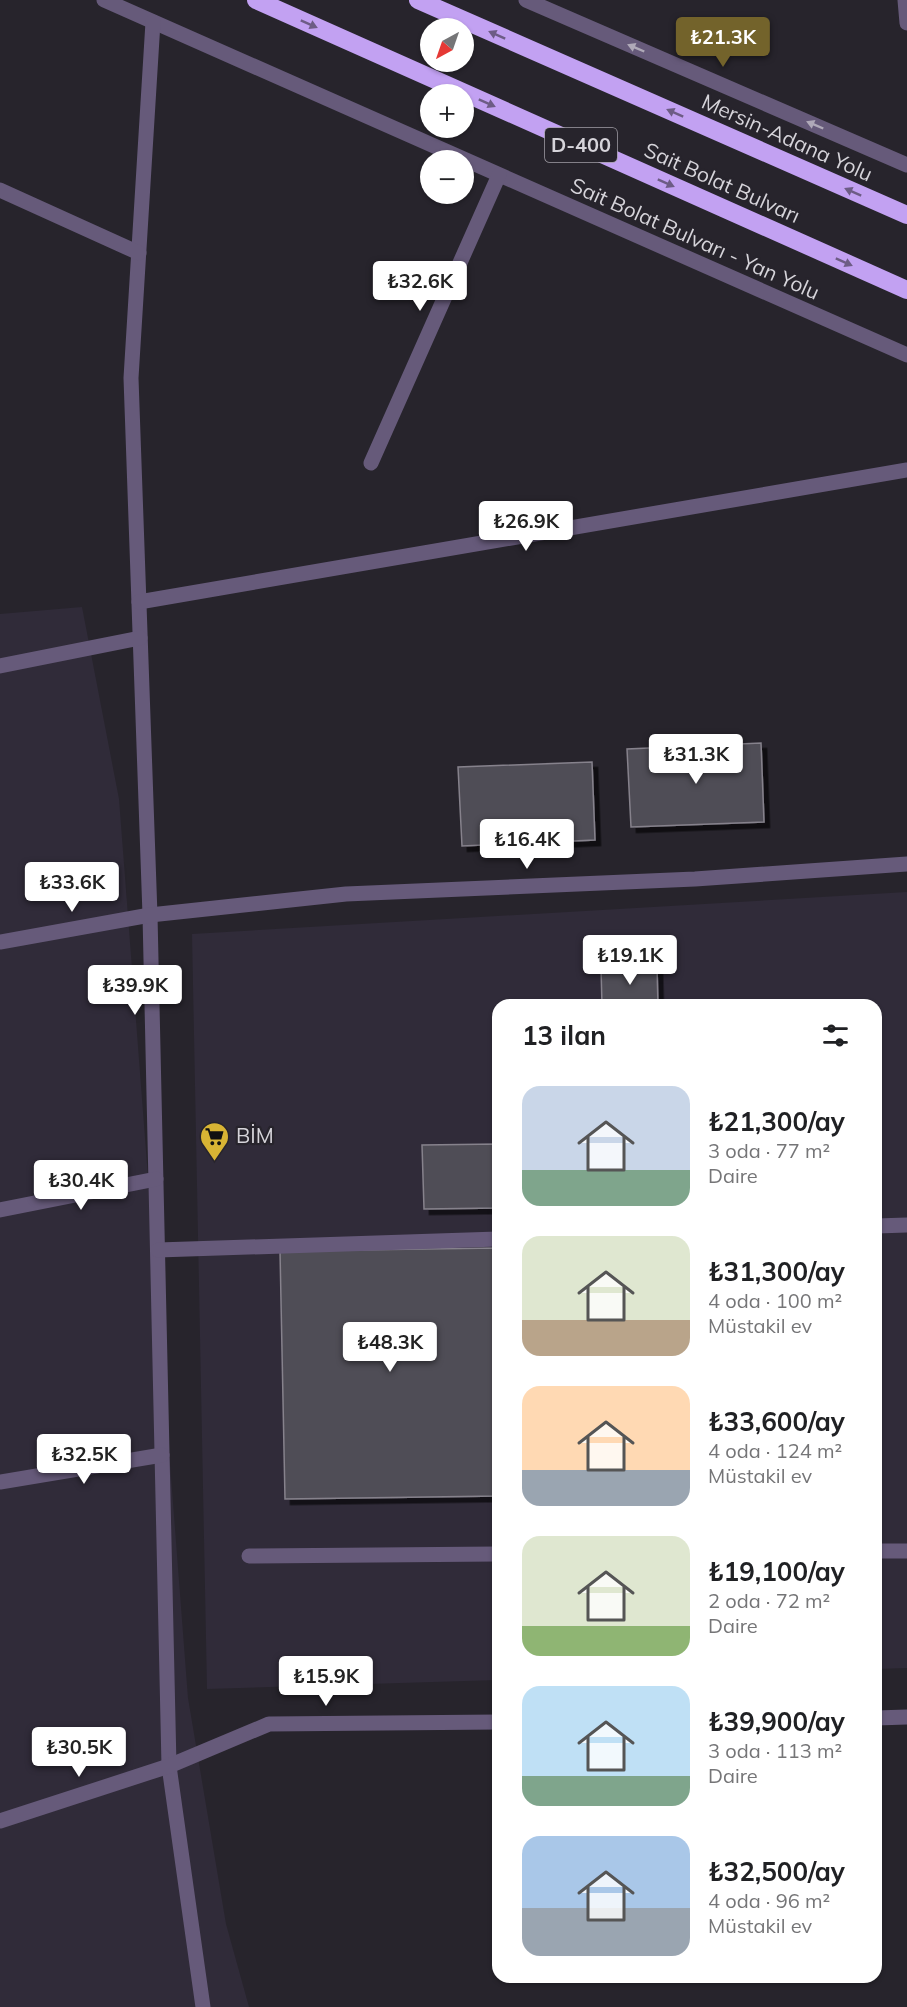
<!DOCTYPE html>
<html lang="tr">
<meta charset="utf-8">
<style>
:root{--surface:#fff;--page:#f2f2f2;--text:#202124;--muted:#757577;--accent:#73632b}
body{margin:0;font-family:Mulish,sans-serif;background:var(--page);color:var(--text);height:100vh;display:flex;flex-direction:column;font-size:22px;white-space:nowrap}
*{box-sizing:border-box;margin:0}
p{font-size:20px;color:var(--muted)}
.icon{flex:none;width:33px;height:33px;fill:none;stroke:currentColor;stroke-width:2;stroke-linecap:round;stroke-linejoin:round}
.map{position:relative;flex:1;overflow:hidden}
.details{position:absolute;left:492px;top:999px;width:390px;height:984px;display:flex;flex-direction:column;background:var(--surface);border-radius:18px;box-shadow:0 2px 4px #0004}
.details>*{flex:none}
.needle{width:39px;rotate:220deg}
.tools{position:absolute;left:420px;top:18px;display:grid;gap:12px}
.tools a{display:grid;place-items:center;width:54px;height:54px;border-radius:50%;background:var(--surface);box-shadow:0 2px 4px #0004;font-size:30px}
.price{position:absolute;translate:-50% -51px;padding:0 14px;border-radius:6px;background:#fff;color:#222;font-size:20px;line-height:39px;filter:drop-shadow(0 2px 3px #0008)}
.price::after{content:'';position:absolute;left:50%;top:36px;width:18px;height:14px;margin-left:-9px;background:inherit;clip-path:polygon(0 0,100% 0,50% 100%)}
.price.current{background:var(--accent);color:#fff}
ul{padding:0;list-style:none}
li{display:flex;align-items:center;gap:18px;height:150px;padding:0 30px}
li span{display:grid;place-items:center;flex:none;width:168px;height:120px;border-radius:18px;color:#555}
li>.icon{margin-inline-start:auto}
span .icon{width:72px;height:72px;fill:#fffc;stroke-width:1}
li b{font-size:26px}
h2{display:flex;justify-content:space-between;align-items:center;height:72px;padding:0 30px;font-size:26px}
.map>svg:first-child{display:block}
.built{fill:#302b39}
.building{fill:#504d56;stroke:#86828c;stroke-width:1.5;filter:url(#shadow)}
.lines{fill:none;stroke-linecap:round;stroke-linejoin:round}
.minor{stroke:#665a7a;stroke-width:15}
.highway{stroke:#c2a1f2;stroke-width:18}
.oneway{fill:#6d5c85}
.oneway2{fill:#afa9b8}
.labels{text-anchor:middle;stroke-width:4.5;stroke-linejoin:round;paint-order:stroke}
.shield{fill:#27242c;stroke:#a29fa6;stroke-width:1.5}
.shield-label{font-size:20px;font-weight:bold;fill:#d6d4da}
.street-label{font-size:21px;fill:#d6d4da;stroke:#27242c}
.poi-label{font-size:21px;fill:#d6d4da;stroke:#27242c;text-anchor:start}
</style>
<div class="map">
<svg width="907" height="2007" viewBox="0 0 907 2007">
<defs>
<filter id="shadow"><feDropShadow dx="5.5" dy="5.5" stdDeviation="0" flood-color="#0009"/></filter>
</defs>
<rect width="100%" height="100%" fill="#27242c"/>
<g class="built">
<path d="M82 607 119 799 188 1698 226 1924 249 2007H0V614Z"/>
<path d="M907 892V1668L876 1669V1005H498V1680L207 1689 192 934Z"/>
</g>
<g class="building">
<path d="M761 743 764 822 631 827 627 749Z"/>
<path d="M592 762 595 840 462 846 458 767Z"/>
<path d="M657 967 658 1005H602L601 968Z"/>
<path d="M498 1144V1208L424 1209 422 1145Z"/>
<path d="M498 1248V1496L285 1499 280 1251Z"/>
</g>
<g class="lines">
<g class="minor">
<path d="M104 0 907 355"/>
<path d="M526 0 907 165"/>
<path d="M905 0 907 23"/>
<path d="M153 22 131 378 150 915 169 1766 203 2007"/>
<path d="M0 190 139 253"/>
<path d="M371 463 499 175"/>
<path d="M139 602 907 470"/>
<path d="M0 666 140 638"/>
<path d="M0 942 150 915 346 894 695 879 907 864"/>
<path d="M0 1210 156 1179"/>
<path d="M876 1226 907 1225"/>
<path d="M158 1250 498 1239"/>
<path d="M0 1482 162 1455"/>
<path d="M876 1551H907"/>
<path d="M249 1556 498 1554"/>
<path d="M876 1718 907 1717"/>
<path d="M0 1821 169 1766 269 1724 498 1722"/>
</g>
<g class="highway">
<path d="M256 0 907 290"/>
<path d="M418 0 907 215"/>
</g>
</g>
<defs><path id="oneway-solid" d="M-6-.8H1V-3.2L6.5 0L1 3.2V.8H-6Z" transform="scale(1.5)"/></defs>
<g class="oneway">
<use href="#oneway-solid" transform="translate(309 24) rotate(24)"/>
<use href="#oneway-solid" transform="translate(497 35) rotate(-156)"/>
<use href="#oneway-solid" transform="translate(487 103) rotate(24)"/>
<use href="#oneway-solid" transform="translate(675 113) rotate(-156)"/>
<use href="#oneway-solid" transform="translate(666 183) rotate(24)"/>
<use href="#oneway-solid" transform="translate(853 192) rotate(-156)"/>
<use href="#oneway-solid" transform="translate(844 262) rotate(24)"/>
</g>
<g class="oneway2">
<use href="#oneway-solid" transform="translate(636 48) rotate(-157)"/>
<use href="#oneway-solid" transform="translate(815 125) rotate(-157)"/>
</g>
<defs>
<symbol id="supermarket-pin" viewBox="-11 -11 22 30"><path d="M0 17L-7.5 6A9.5 9.5 0 1 1 7.5 6Z" fill="#d8b434" stroke="#27242c"/><path d="M-6-5.5h2.5l.6 2H6L4.5 2H-2.5L-4.4-4H-6ZM-1.5 3.2a1.3 1.3 0 1 0 .1 0ZM3 3.2a1.3 1.3 0 1 0 .1 0Z" fill="#111"/></symbol>
</defs>
<g fill-rule="evenodd">
<use href="#supermarket-pin" x="198" y="1120" width="33" height="45"/>
</g>
<g class="labels">
<rect class="shield" x="545" y="128" width="72" height="34" rx="4.5"/>
<g class="shield-label">
<text x="581" y="152">D-400</text>
</g>
<g class="street-label">
<text transform="translate(787 138) rotate(24)" y="7">Mersin-Adana Yolu</text>
<text transform="translate(722 183) rotate(24)" y="7">Sait Bolat Bulvarı</text>
<text transform="translate(695 239) rotate(24)" y="7">Sait Bolat Bulvarı - Yan Yolu</text>
</g>
<g class="poi-label">
<text x="236" y="1143">BİM</text>
</g>
</g>
</svg>
<div class="tools">
<a><svg class="needle" viewBox="-14 -14 28 28"><path d="M0-13l5 13h-10z" fill="#e53935"/><path d="M0 13l5-13h-10z" fill="#757577"/></svg></a>
<a>+</a>
<a>−</a>
</div>
<b class="price current" style="left:723px;top:68px">₺21.3K</b>
<b class="price" style="left:420px;top:312px">₺32.6K</b>
<b class="price" style="left:526px;top:552px">₺26.9K</b>
<b class="price" style="left:696px;top:785px">₺31.3K</b>
<b class="price" style="left:527px;top:870px">₺16.4K</b>
<b class="price" style="left:72px;top:913px">₺33.6K</b>
<b class="price" style="left:630px;top:986px">₺19.1K</b>
<b class="price" style="left:135px;top:1016px">₺39.9K</b>
<b class="price" style="left:81px;top:1211px">₺30.4K</b>
<b class="price" style="left:390px;top:1373px">₺48.3K</b>
<b class="price" style="left:84px;top:1485px">₺32.5K</b>
<b class="price" style="left:326px;top:1707px">₺15.9K</b>
<b class="price" style="left:79px;top:1778px">₺30.5K</b>
<section class="details">
<h2>13 ilan<svg class="icon" aria-label="filters" viewBox="0 0 24 24"><path d="M4 7h16M4 17h16"/><circle cx="9" cy="7" r="2"/><circle cx="15" cy="17" r="2"/></svg></h2>
<ul>
<li><span style="background:linear-gradient(#c9d6e8 70%,#7fa58c 0)"><svg class="icon" aria-label="home" viewBox="0 0 24 24"><path d="M3 11l9-7 9 7M6 9v11h12V9"/></svg></span><div><b>₺21,300/ay</b><p>3 oda · 77 m²</p><p>Daire</p></div></li>
<li><span style="background:linear-gradient(#dfe7d0 70%,#b9a48a 0)"><svg class="icon" aria-label="home" viewBox="0 0 24 24"><path d="M3 11l9-7 9 7M6 9v11h12V9"/></svg></span><div><b>₺31,300/ay</b><p>4 oda · 100 m²</p><p>Müstakil ev</p></div></li>
<li><span style="background:linear-gradient(#ffd9b3 70%,#9aa5b1 0)"><svg class="icon" aria-label="home" viewBox="0 0 24 24"><path d="M3 11l9-7 9 7M6 9v11h12V9"/></svg></span><div><b>₺33,600/ay</b><p>4 oda · 124 m²</p><p>Müstakil ev</p></div></li>
<li><span style="background:linear-gradient(#dfe7d0 75%,#8fb573 0)"><svg class="icon" aria-label="home" viewBox="0 0 24 24"><path d="M3 11l9-7 9 7M6 9v11h12V9"/></svg></span><div><b>₺19,100/ay</b><p>2 oda · 72 m²</p><p>Daire</p></div></li>
<li><span style="background:linear-gradient(#bfe0f5 75%,#7fa58c 0)"><svg class="icon" aria-label="home" viewBox="0 0 24 24"><path d="M3 11l9-7 9 7M6 9v11h12V9"/></svg></span><div><b>₺39,900/ay</b><p>3 oda · 113 m²</p><p>Daire</p></div></li>
<li><span style="background:linear-gradient(#a9c7e8 60%,#9aa5b1 0)"><svg class="icon" aria-label="home" viewBox="0 0 24 24"><path d="M3 11l9-7 9 7M6 9v11h12V9"/></svg></span><div><b>₺32,500/ay</b><p>4 oda · 96 m²</p><p>Müstakil ev</p></div></li>
</ul>
</section>
</div>
